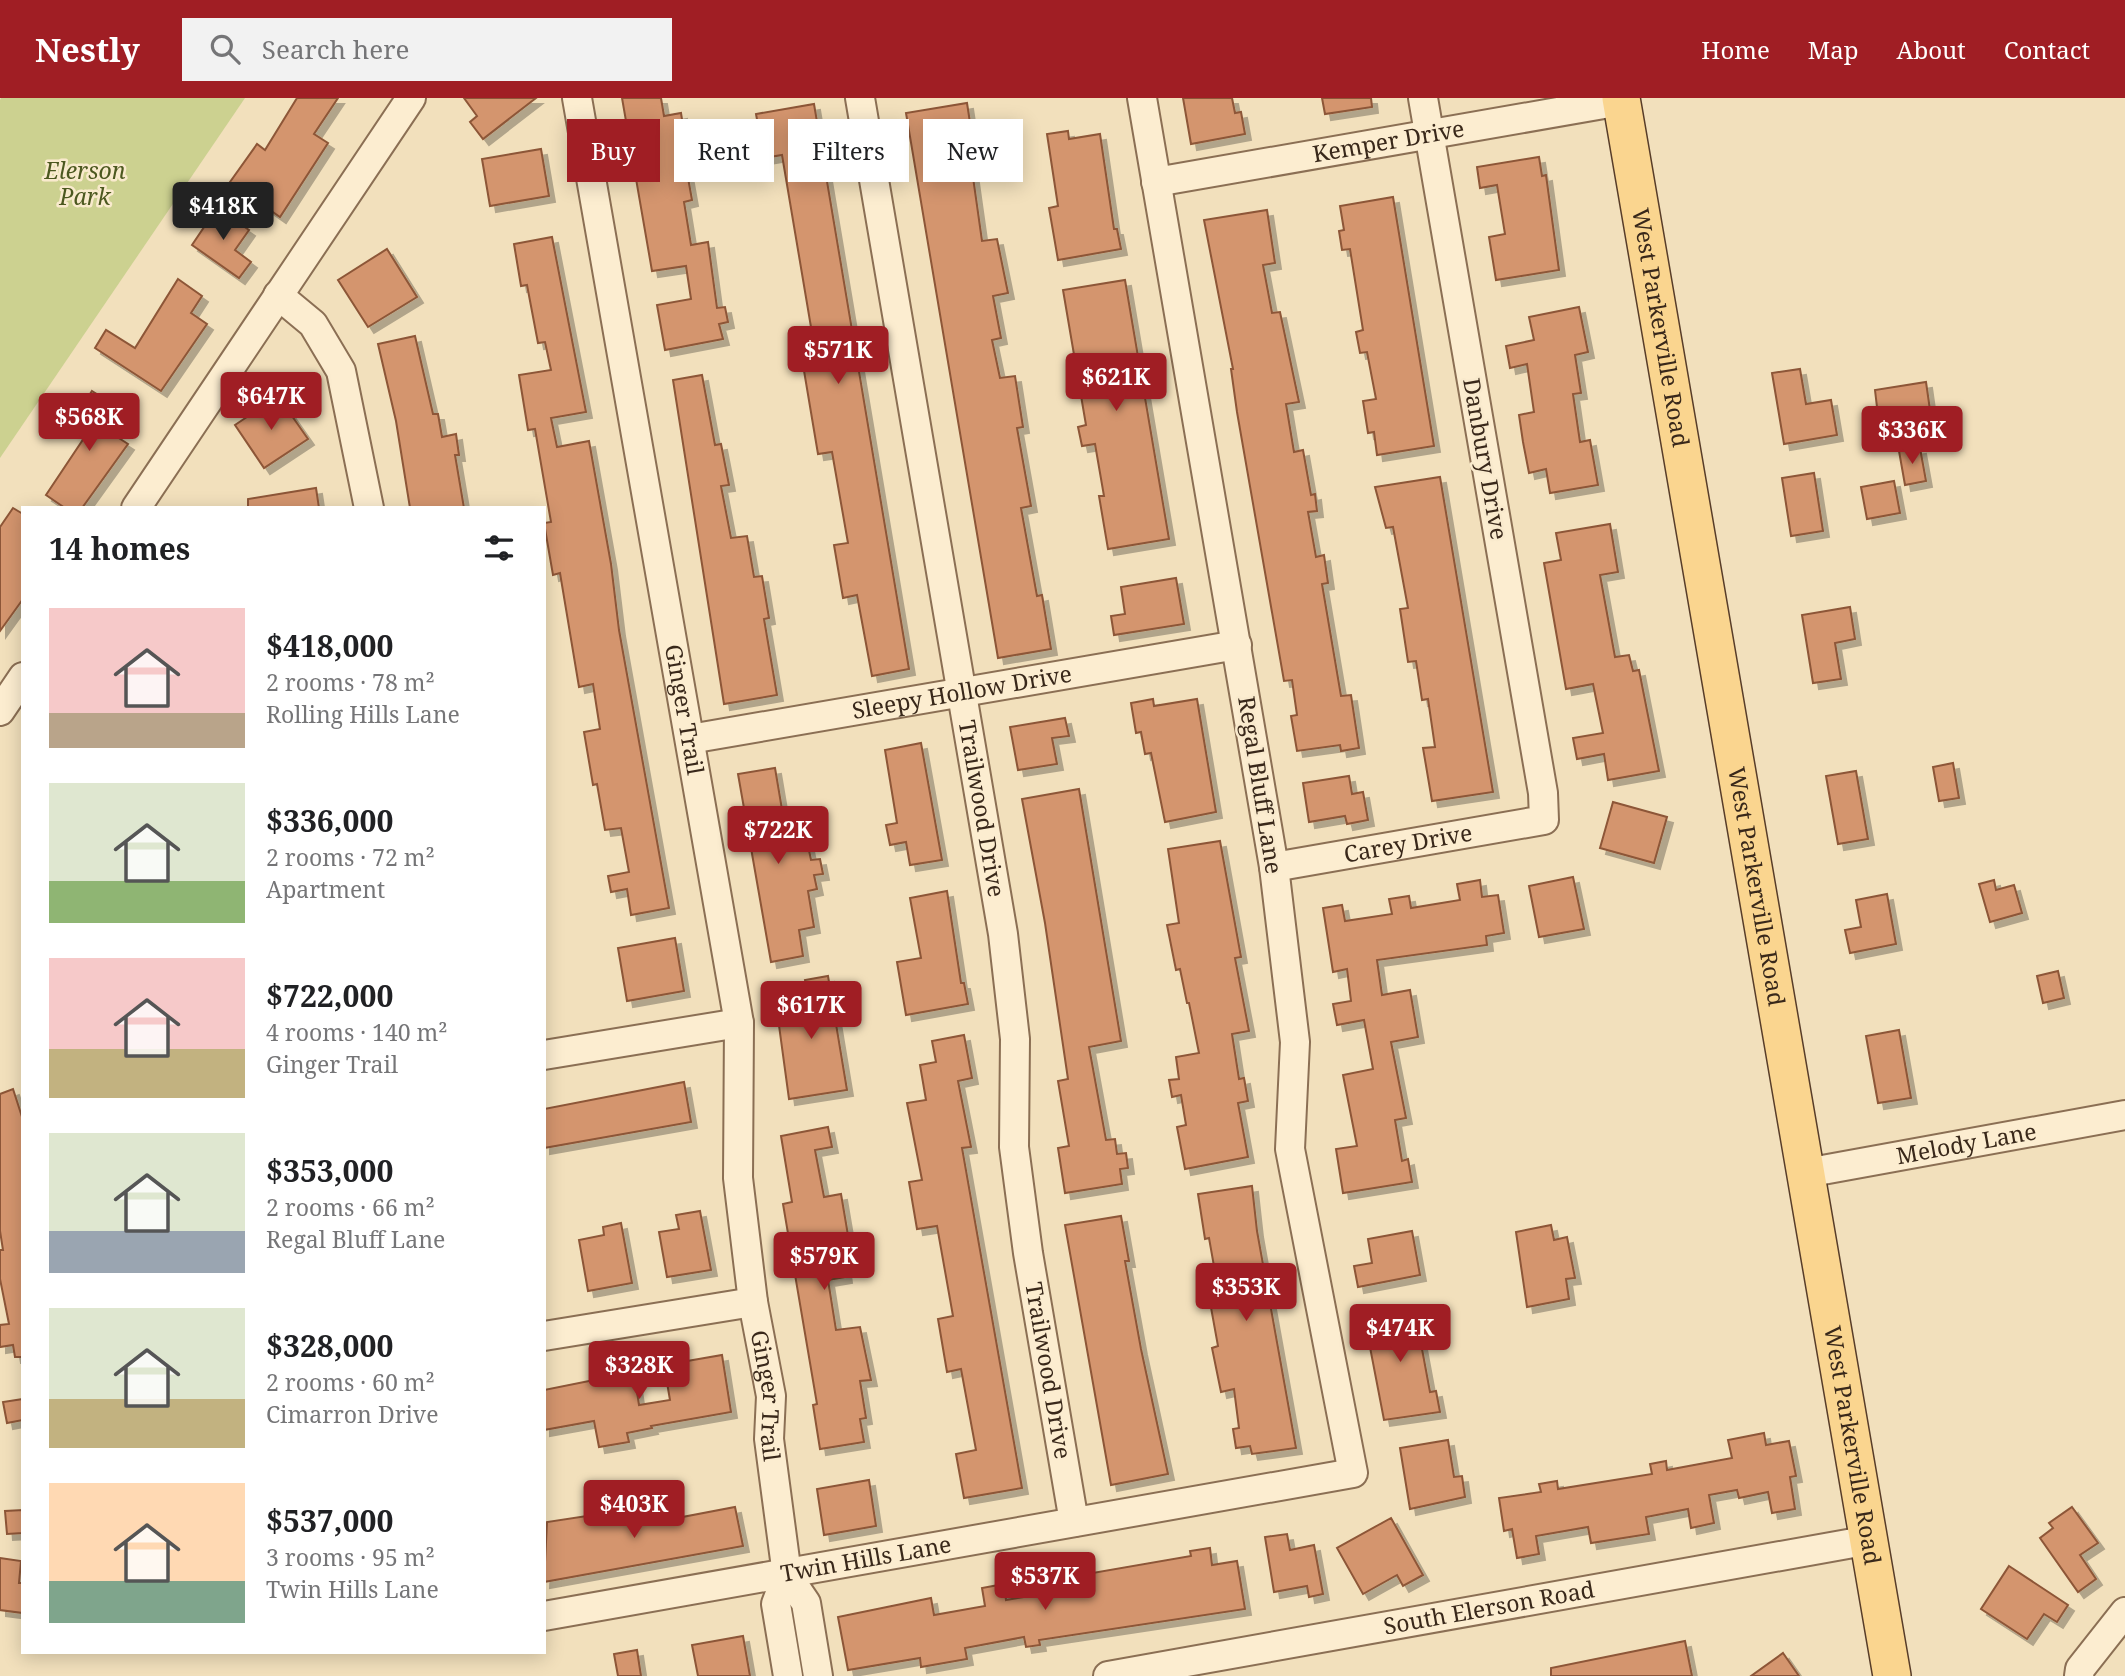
<!DOCTYPE html>
<meta charset="utf-8">
<style>
:root{--surface:#fff;--page:#f2f2f2;--text:#202124;--muted:#757577;--accent:#a01e24}
body{margin:0;font-family:"Noto Serif",serif;background:var(--page);color:var(--text);height:100vh;display:flex;flex-direction:column;font-size:26px;white-space:nowrap}
*{box-sizing:border-box;margin:0}
p{font-size:23px;color:var(--muted)}
.icon{flex:none;width:38px;height:38px;fill:none;stroke:currentColor;stroke-width:2;stroke-linecap:round;stroke-linejoin:round}
.map{position:relative;flex:1;overflow:hidden}
.side{position:absolute;left:21px;top:408px;width:525px;height:1148px;display:flex;flex-direction:column;background:var(--surface);border-radius:0px;box-shadow:0 4px 18px #0003}
.side>*{flex:none}
.hud{position:absolute;left:567px;top:21px;width:665px;height:63px;display:flex;gap:14px}
.price{position:absolute;translate:-50% -60px;padding:0 16px;border-radius:7px;background:var(--accent);color:#fff;font-size:23px;line-height:46px;filter:drop-shadow(0 2px 4px #0008)}
.price::after{content:'';position:absolute;left:50%;top:42px;width:21px;height:16px;margin-left:-10px;background:inherit;clip-path:polygon(0 0,100% 0,50% 100%)}
.price.on{background:#222;color:#fff}
ul{padding:0;list-style:none}
li{display:flex;align-items:center;gap:21px;height:175px;padding:0 28px}
li span{display:grid;place-items:center;flex:none;width:196px;height:140px;border-radius:0px;color:#555}
li>.icon{margin-inline-start:auto}
span .icon{width:84px;height:84px;fill:#fffc;stroke-width:1}
li b{font-size:30px}
h2{display:flex;justify-content:space-between;align-items:center;height:84px;padding:0 28px;font-size:30px}
.chip{padding:0 24px;border-radius:0px;background:var(--surface);box-shadow:0 4px 18px #0003;font-size:24px;line-height:63px}
.chip.on{background:var(--accent);color:#fff}
header{display:flex;align-items:center;gap:42px;box-sizing:border-box;height:98px;padding:0 35px;background:var(--accent);color:#fff}
header strong{font-size:33px}
nav{display:flex;gap:38px;margin-inline-start:auto;font-size:24px}
.search{width:490px;height:63px;background:var(--page);display:flex;align-items:center;gap:18px;box-sizing:border-box;padding:0 24px;border-radius:0px;color:var(--muted);font-size:26px}
.map>svg:first-child{display:block}
.green{fill:#ccd190}
.building{fill:#d4956e;stroke:#8d5637;stroke-width:2;filter:url(#shadow)}
.lines{fill:none;stroke-linecap:round;stroke-linejoin:round}
.minor-casing{stroke:#8b6f54;stroke-width:32}
.major-casing{stroke:#583d29;stroke-width:40}
.minor{stroke:#fcedd0;stroke-width:28}
.major{stroke:#fad58f;stroke-width:37}
.labels{text-anchor:middle;stroke-width:5;stroke-linejoin:round;paint-order:stroke}
.street-label{font-size:23px;fill:#39281a;stroke:#f9eacd}
.park-label{font-size:23px;font-style:italic;fill:#4c581f;stroke:#f9eacd}
</style>
<header>
<strong>Nestly</strong>
<div class="search"><svg class="icon" aria-label="search" viewBox="0 0 24 24"><circle cx="10" cy="10" r="6"/><path d="M15 15l6 6"/></svg>Search here</div>
<nav><a>Home</a><a>Map</a><a>About</a><a>Contact</a></nav>
</header>
<div class="map">
<svg width="2125" height="1578" viewBox="0 0 2125 1578">
<defs>
<filter id="shadow"><feDropShadow dx="6" dy="6" stdDeviation="0" flood-color="#0004"/></filter>
</defs>
<rect width="100%" height="100%" fill="#f2e0bc"/>
<path class="green" d="M1 0H245L0 360V2Z"/>
<g class="building">
<path d="M297 0H338L314 36 328 45 280 119 230 84 257 46 265 52Z"/>
<path d="M464 0H536L483 41 470 24 477 18Z"/>
<path d="M622 0H661L664 18 681 15 684 34 680 35 692 102 684 104 691 147 708 144 717 210 725 209 728 224 719 226 723 241 665 252 657 207 691 201 686 168 652 173Z"/>
<path d="M1183 0H1232L1235 15 1241 14 1245 36 1191 46Z"/>
<path d="M1322 0H1371L1372 9 1325 16Z"/>
<path d="M967 5 975 57 970 58 982 143 997 141 1008 195 993 198 1001 240 992 242 1000 280 1015 278 1023 329 1017 330 1031 408 1021 410 1037 498 1042 497 1051 551 998 560 906 15Z"/>
<path d="M814 6 909 571 872 578 857 497 843 500 834 447 848 445 832 354 818 356 798 237 812 235 782 57 764 60 756 16Z"/>
<path d="M1068 33 1069 41 1100 36 1114 131H1117L1121 151 1058 162 1049 110 1058 108 1047 36Z"/>
<path d="M541 51 549 98 490 108 482 61Z"/>
<path d="M1539 59 1542 78 1546 77 1559 172 1496 182 1489 139 1505 136 1497 87 1480 90 1477 69Z"/>
<path d="M1393 99 1434 348 1377 357 1374 334 1368 335 1363 303 1376 301 1367 254 1360 255 1356 234 1363 232 1350 151 1342 152 1339 133 1344 132 1340 108Z"/>
<path d="M217 110 249 132 235 152 251 164 239 180 192 147Z"/>
<path d="M1267 112 1275 165 1263 167 1272 215 1280 214 1299 304 1286 306 1294 354 1303 352 1311 397 1315 396 1317 413 1308 414 1316 459 1324 457 1328 485 1322 486 1341 598 1351 597 1359 650 1341 653 1340 647 1297 653 1291 618 1297 617 1292 582 1284 583 1237 314 1231 271H1233L1204 122Z"/>
<path d="M552 139 586 314 551 320 557 349 589 343 611 466 619 532 669 810 631 817 627 791 611 794 608 778 629 774 621 730 605 732 597 686 593 687 584 634 600 631 593 586 579 589 560 475 553 477 544 425 551 424 535 331 528 332 519 277 551 272 545 244 538 245 527 187 521 188 514 146Z"/>
<path d="M387 151 417 199 368 229 338 182Z"/>
<path d="M178 181 202 198 191 215 207 226 161 293 95 250 106 232 135 250Z"/>
<path d="M1125 182 1169 441 1108 451 1099 398H1104L1095 346 1082 348 1078 329 1086 327 1063 192Z"/>
<path d="M1579 209 1588 254 1575 257 1581 295 1573 296 1580 344 1590 342 1598 387 1550 395 1546 371 1529 375 1523 344 1519 317 1534 314 1527 266 1510 270 1506 248 1534 242 1529 219Z"/>
<path d="M415 238 433 316H438L442 339 456 336 459 357H455L464 410H410L396 323 378 246Z"/>
<path d="M1800 271 1806 306 1831 302 1837 337 1784 346 1772 275Z"/>
<path d="M702 277 715 347 721 346 729 387 721 388 731 440 747 438 754 479 762 478 769 520 764 521 777 597 724 606 673 282Z"/>
<path d="M1926 284 1931 319 1879 326 1875 292Z"/>
<path d="M92 293 124 313 111 335 128 346 82 410H65L46 397 84 340 69 330Z"/>
<path d="M278 298 308 341 264 370 235 327Z"/>
<path d="M1920 350 1926 383 1905 387 1899 353Z"/>
<path d="M1814 375 1823 433 1791 438 1782 380Z"/>
<path d="M1440 379 1493 694 1432 703 1423 650 1435 649 1428 601 1422 602 1416 563 1408 564 1400 511 1408 510 1393 429 1386 430 1375 389Z"/>
<path d="M1894 383 1900 415 1867 421 1861 389Z"/>
<path d="M316 390 319 410H248V401Z"/>
<path d="M13 410 23 416V501L0 533V429Z"/>
<path d="M1610 426 1618 474 1600 477 1615 559 1629 557 1633 573 1639 572 1659 673 1608 682 1604 656 1577 661 1573 640 1603 635 1593 586 1566 591 1544 465 1561 462 1556 435Z"/>
<path d="M1176 480 1184 526 1114 537 1111 518 1125 516 1121 489Z"/>
<path d="M1850 509 1855 541 1835 545 1841 581 1813 585 1802 517Z"/>
<path d="M1153 601 1154 608 1197 601 1216 714 1165 724 1151 655 1145 656 1141 634 1136 635 1131 605Z"/>
<path d="M1065 620 1069 638 1052 640 1057 666 1018 672 1010 629Z"/>
<path d="M921 645 942 762 910 767 906 744 890 747 886 727 897 725 885 652Z"/>
<path d="M1953 665 1959 700 1939 703 1933 669Z"/>
<path d="M775 670 787 741 806 738 811 762 820 761 823 776 814 777 817 791 808 793 814 829 799 832 803 858 771 864 738 676Z"/>
<path d="M1856 673 1868 741 1838 746 1826 678Z"/>
<path d="M1349 678 1352 696 1363 694 1368 722 1347 726 1345 718 1309 724 1303 685Z"/>
<path d="M1079 691 1121 943 1089 949 1106 1042 1115 1041 1117 1056 1126 1055 1128 1070 1120 1071 1122 1086 1065 1095 1058 1050 1069 1048 1058 983 1068 981 1045 825 1022 701Z"/>
<path d="M1613 704 1667 719 1654 765 1600 750Z"/>
<path d="M1220 743 1241 859 1235 860 1249 933 1232 936 1239 981 1244 980 1248 1003 1238 1005 1248 1059 1185 1071 1177 1029 1186 1027 1181 997 1172 999 1169 982 1179 981 1176 959 1199 955 1189 905H1187L1180 871 1176 872 1167 827 1179 825 1168 751Z"/>
<path d="M1573 779 1584 831 1539 839 1529 788Z"/>
<path d="M1480 782 1482 799 1498 797 1504 835 1486 838 1487 847 1377 862 1382 897 1410 892 1418 939 1391 944 1406 1020 1395 1022 1402 1063 1408 1061 1412 1084 1343 1095 1336 1051 1357 1048 1343 977 1373 971 1364 922 1337 927 1333 906 1351 903 1347 871 1333 874 1323 810 1342 807 1345 823 1392 816 1389 801 1409 798 1411 810 1460 802 1457 786Z"/>
<path d="M1994 782 1996 792 2014 787 2022 815 1990 824 1979 786Z"/>
<path d="M947 793 961 885H964L968 906 906 917 897 864 921 860 910 800Z"/>
<path d="M1887 796 1896 846 1850 855 1845 832 1861 829 1856 802Z"/>
<path d="M675 840 684 893 627 903 618 850Z"/>
<path d="M2058 873 2064 900 2043 905 2037 878Z"/>
<path d="M828 878 847 992 789 1001 775 898 807 893 805 882Z"/>
<path d="M1899 932 1911 1000 1878 1005 1866 938Z"/>
<path d="M964 937 972 980 958 983 971 1049 962 1050 1022 1390 964 1400 956 1356 976 1352 961 1271 947 1274 938 1221 953 1218 937 1128 917 1131 909 1084 922 1082 907 1005 926 1002 920 967 936 964 932 943Z"/>
<path d="M684 984 691 1024 544 1050V1011Z"/>
<path d="M13 991 23 1022V1259H15L13 1247 0 1249V1227L9 1226 0 1181V1152H3L0 1133V996Z"/>
<path d="M828 1029 832 1049 815 1052 824 1099 841 1096 850 1149 842 1150 846 1179 828 1182 836 1232 860 1229 871 1282 860 1283 866 1320 860 1321 864 1344 820 1351 813 1307 817 1306 783 1106 792 1104 781 1038Z"/>
<path d="M1252 1088 1257 1133 1296 1350 1252 1356 1250 1348 1236 1350 1233 1331 1239 1330 1234 1291 1221 1294 1212 1250 1218 1248 1210 1204 1220 1202 1209 1140 1205 1141 1198 1096Z"/>
<path d="M700 1113 711 1172 667 1179 659 1134 679 1131 676 1117Z"/>
<path d="M1121 1118 1129 1163H1125L1141 1251 1168 1376 1111 1387 1065 1127Z"/>
<path d="M621 1125 632 1185 588 1193 579 1142 604 1137 603 1129Z"/>
<path d="M1551 1127 1554 1142 1567 1139 1575 1180 1566 1181 1569 1201 1527 1209 1516 1134Z"/>
<path d="M1412 1133 1420 1177 1358 1189 1354 1168 1372 1165 1368 1141Z"/>
<path d="M1414 1208 1430 1294 1436 1293 1440 1314 1384 1322 1364 1218Z"/>
<path d="M722 1257 731 1314 651 1328 652 1330 627 1335 629 1344 599 1349 594 1323 544 1332V1292L634 1274 639 1307 670 1302 664 1267Z"/>
<path d="M23 1301V1322L7 1325 3 1304Z"/>
<path d="M1764 1335 1766 1347 1789 1343 1796 1378 1790 1379 1795 1411 1772 1415 1768 1394 1739 1400 1737 1392 1709 1397 1714 1425 1691 1430 1688 1411 1646 1419 1649 1436 1591 1445 1588 1429 1536 1438 1539 1456 1517 1460 1512 1431 1504 1433 1499 1400 1541 1394 1539 1386 1557 1383 1558 1391 1652 1376 1650 1366 1666 1363 1667 1372 1732 1360 1728 1342Z"/>
<path d="M1448 1342 1454 1379 1462 1378 1465 1399 1410 1411 1400 1350Z"/>
<path d="M869 1382 876 1428 824 1437 817 1391Z"/>
<path d="M653 1408 656 1424 735 1409 743 1448 544 1484 547 1424Z"/>
<path d="M2072 1409 2098 1445 2080 1457 2096 1481 2078 1494 2040 1440 2053 1430 2049 1425Z"/>
<path d="M23 1412V1435L7 1436 5 1413Z"/>
<path d="M1391 1420 1423 1477 1403 1488 1397 1477 1363 1496 1337 1450Z"/>
<path d="M1287 1436 1290 1452 1314 1447 1323 1496 1309 1499 1307 1488 1274 1494 1265 1439Z"/>
<path d="M1210 1450 1212 1467 1237 1463 1245 1511 1039 1542 1040 1547 1026 1549 1024 1539 965 1550 967 1561 921 1569 920 1560 848 1572 838 1519 931 1500 934 1517 985 1508 982 1490 1004 1486 1006 1502 1054 1494 1052 1482 1191 1458 1190 1453Z"/>
<path d="M0 1460 21 1463 19 1485H23V1515L0 1512Z"/>
<path d="M2009 1468 2068 1507 2057 1524 2044 1516 2027 1541 1981 1511Z"/>
<path d="M743 1538 750 1578H698L692 1547Z"/>
<path d="M1685 1543 1692 1578H1551V1570Z"/>
<path d="M637 1552 641 1578H618L614 1556Z"/>
<path d="M1783 1555 1799 1578H1751Z"/>
</g>
<g class="lines">
<defs>
<g id="minor">
<path id="s1" d="M577 0 739 925 738 1080 753 1204 771 1298 769 1341 787 1477 806 1505 818 1578"/>
<path id="s2" d="M860 0 1003 836 1015 941 1014 1049 1028 1155 1074 1424"/>
<path id="s3" d="M1156 84 1621 3"/>
<path d="M278 197 313 226 341 273 369 410"/>
<path d="M136 410 411 0"/>
<path d="M0 613 23 579"/>
<path id="s4" d="M690 641 1237 547"/>
<path id="s5" d="M1274 769 1544 722 1543 695 1423 0"/>
<path d="M544 957 739 925"/>
<path id="s6" d="M1806 1075 2125 1017"/>
<path d="M544 1238 753 1204"/>
<path d="M787 1477 776 1506 788 1578"/>
<path id="s7" d="M544 1518 1353 1375 1290 1051 1295 944 1274 769 1142 0"/>
<path id="s8" d="M1108 1578 1870 1442"/>
<path d="M2079 1578 2080 1571 2125 1514"/>
</g>
<g id="major">
<path id="s9" d="M1621 0 1892 1578"/>
</g>
</defs>
<use href="#minor" class="minor-casing"/>
<use href="#major" class="major-casing"/>
<use href="#minor" class="minor"/>
<use href="#major" class="major"/>
</g>
<g class="labels">
<g class="street-label">
<text dy="8" stroke="none"><textPath href="#s3" startOffset="236">Kemper Drive</textPath></text>
<text dy="8" stroke="none"><textPath href="#s9" startOffset="233">West Parkerville Road</textPath></text>
<text transform="translate(1485 361) rotate(80)" y="8">Danbury Drive</text>
<text dy="8" stroke="none"><textPath href="#s4" startOffset="276">Sleepy Hollow Drive</textPath></text>
<text dy="8" stroke="none"><textPath href="#s1" startOffset="621">Ginger Trail</textPath></text>
<text transform="translate(1260 687) rotate(81)" y="8">Regal Bluff Lane</text>
<text dy="8" stroke="none"><textPath href="#s2" startOffset="721">Trailwood Drive</textPath></text>
<text dy="8" stroke="none"><textPath href="#s5" startOffset="136">Carey Drive</textPath></text>
<text dy="8" stroke="none"><textPath href="#s9" startOffset="800">West Parkerville Road</textPath></text>
<text dy="8" stroke="none"><textPath href="#s6" startOffset="163">Melody Lane</textPath></text>
<text dy="8" stroke="none"><textPath href="#s2" startOffset="1288">Trailwood Drive</textPath></text>
<text dy="8" stroke="none"><textPath href="#s1" startOffset="1314">Ginger Trail</textPath></text>
<text dy="8" stroke="none"><textPath href="#s9" startOffset="1367">West Parkerville Road</textPath></text>
<text dy="8" stroke="none"><textPath href="#s7" startOffset="327">Twin Hills Lane</textPath></text>
<text dy="8" stroke="none"><textPath href="#s8" startOffset="387">South Elerson Road</textPath></text>
</g>
<g class="park-label">
<text x="85" y="81">Elerson<tspan x="85" dy="26">Park</tspan></text>
</g>
</g>
</svg>
<b class="price on" style="left:223px;top:144px">$418K</b>
<b class="price" style="left:838px;top:288px">$571K</b>
<b class="price" style="left:1116px;top:315px">$621K</b>
<b class="price" style="left:271px;top:334px">$647K</b>
<b class="price" style="left:89px;top:355px">$568K</b>
<b class="price" style="left:1912px;top:368px">$336K</b>
<b class="price" style="left:778px;top:768px">$722K</b>
<b class="price" style="left:811px;top:943px">$617K</b>
<b class="price" style="left:824px;top:1194px">$579K</b>
<b class="price" style="left:1246px;top:1225px">$353K</b>
<b class="price" style="left:1400px;top:1266px">$474K</b>
<b class="price" style="left:639px;top:1303px">$328K</b>
<b class="price" style="left:634px;top:1442px">$403K</b>
<b class="price" style="left:1045px;top:1514px">$537K</b>
<div class="hud">
<a class="chip on">Buy</a>
<a class="chip">Rent</a>
<a class="chip">Filters</a>
<a class="chip">New</a>
</div>
<section class="side">
<h2>14 homes<svg class="icon" aria-label="filters" viewBox="0 0 24 24"><path d="M4 7h16M4 17h16"/><circle cx="9" cy="7" r="2"/><circle cx="15" cy="17" r="2"/></svg></h2>
<ul>
<li><span style="background:linear-gradient(#f6c9c9 75%,#b9a48a 0)"><svg class="icon" aria-label="home" viewBox="0 0 24 24"><path d="M3 11l9-7 9 7M6 9v11h12V9"/></svg></span><div><b>$418,000</b><p>2 rooms · 78 m²</p><p>Rolling Hills Lane</p></div></li>
<li><span style="background:linear-gradient(#dfe7d0 70%,#8fb573 0)"><svg class="icon" aria-label="home" viewBox="0 0 24 24"><path d="M3 11l9-7 9 7M6 9v11h12V9"/></svg></span><div><b>$336,000</b><p>2 rooms · 72 m²</p><p>Apartment</p></div></li>
<li><span style="background:linear-gradient(#f6c9c9 65%,#c2b280 0)"><svg class="icon" aria-label="home" viewBox="0 0 24 24"><path d="M3 11l9-7 9 7M6 9v11h12V9"/></svg></span><div><b>$722,000</b><p>4 rooms · 140 m²</p><p>Ginger Trail</p></div></li>
<li><span style="background:linear-gradient(#dfe7d0 70%,#9aa5b1 0)"><svg class="icon" aria-label="home" viewBox="0 0 24 24"><path d="M3 11l9-7 9 7M6 9v11h12V9"/></svg></span><div><b>$353,000</b><p>2 rooms · 66 m²</p><p>Regal Bluff Lane</p></div></li>
<li><span style="background:linear-gradient(#dfe7d0 65%,#c2b280 0)"><svg class="icon" aria-label="home" viewBox="0 0 24 24"><path d="M3 11l9-7 9 7M6 9v11h12V9"/></svg></span><div><b>$328,000</b><p>2 rooms · 60 m²</p><p>Cimarron Drive</p></div></li>
<li><span style="background:linear-gradient(#ffd9b3 70%,#7fa58c 0)"><svg class="icon" aria-label="home" viewBox="0 0 24 24"><path d="M3 11l9-7 9 7M6 9v11h12V9"/></svg></span><div><b>$537,000</b><p>3 rooms · 95 m²</p><p>Twin Hills Lane</p></div></li>
</ul>
</section>
</div>
